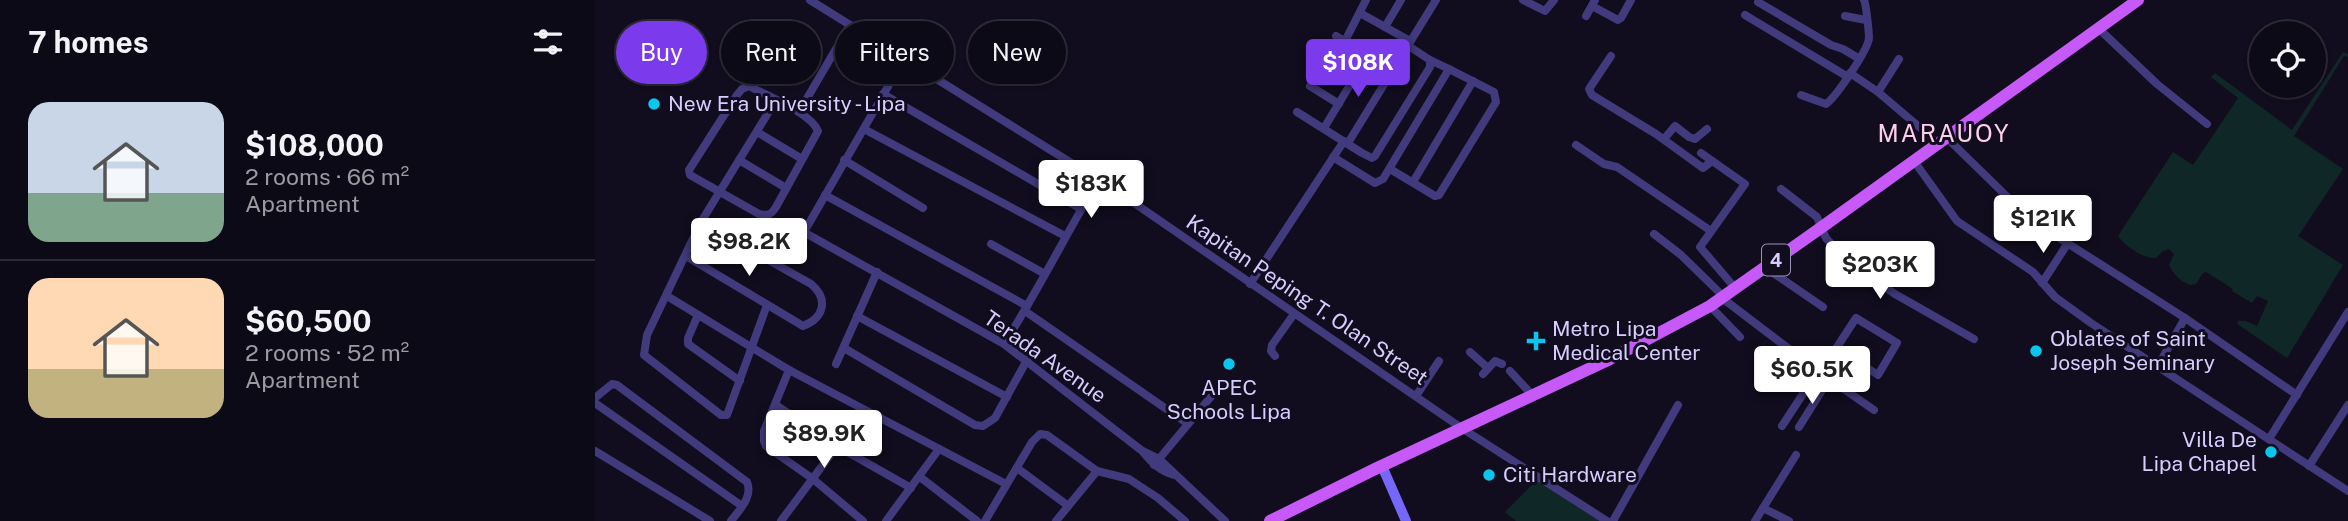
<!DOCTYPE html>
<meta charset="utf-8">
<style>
:root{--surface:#0d0a17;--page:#1b1824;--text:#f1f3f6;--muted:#9a9aa1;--line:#2d2b36;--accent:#7c3aed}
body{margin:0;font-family:"Public Sans",sans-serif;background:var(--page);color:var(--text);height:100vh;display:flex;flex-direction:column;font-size:26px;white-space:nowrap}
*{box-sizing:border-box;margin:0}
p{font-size:23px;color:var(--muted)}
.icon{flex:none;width:38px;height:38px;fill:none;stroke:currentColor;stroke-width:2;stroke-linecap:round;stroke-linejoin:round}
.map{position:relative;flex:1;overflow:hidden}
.side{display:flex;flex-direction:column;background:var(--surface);width:595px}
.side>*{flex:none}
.banner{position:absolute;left:21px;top:21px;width:665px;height:63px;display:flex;gap:14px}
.controls{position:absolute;left:1654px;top:21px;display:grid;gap:14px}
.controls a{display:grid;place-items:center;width:77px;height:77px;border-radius:50%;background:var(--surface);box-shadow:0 2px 5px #0004,0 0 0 2px var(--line);font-size:35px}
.price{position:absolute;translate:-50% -60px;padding:0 16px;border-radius:7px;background:#fff;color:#222;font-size:23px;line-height:46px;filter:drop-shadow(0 2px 4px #0008)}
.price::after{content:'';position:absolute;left:50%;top:42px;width:21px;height:16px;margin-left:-10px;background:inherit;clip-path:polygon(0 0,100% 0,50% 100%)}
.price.selected{background:var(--accent);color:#fff}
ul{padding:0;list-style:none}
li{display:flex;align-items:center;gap:21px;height:175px;padding:0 28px}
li+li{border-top:2px solid var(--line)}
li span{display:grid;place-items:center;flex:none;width:196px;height:140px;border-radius:21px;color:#555}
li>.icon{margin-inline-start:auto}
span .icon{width:84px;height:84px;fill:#fffc;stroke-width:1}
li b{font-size:30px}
h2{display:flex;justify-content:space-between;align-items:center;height:84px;padding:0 28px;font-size:30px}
.chip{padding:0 24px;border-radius:32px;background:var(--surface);box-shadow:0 2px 5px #0004,0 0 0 2px var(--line);font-size:24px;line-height:63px}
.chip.selected{background:var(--accent);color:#fff}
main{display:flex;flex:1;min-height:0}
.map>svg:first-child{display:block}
.green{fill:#102728}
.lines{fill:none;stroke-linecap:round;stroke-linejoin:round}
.minor{stroke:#413a7c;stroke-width:8}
.secondary{stroke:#7568f9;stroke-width:10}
.primary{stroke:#c759f8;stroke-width:12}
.poi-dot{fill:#0ac6ec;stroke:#110d1f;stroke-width:2.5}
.labels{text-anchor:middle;stroke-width:6;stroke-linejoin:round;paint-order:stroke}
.shield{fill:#110d1f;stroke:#9b93ba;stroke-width:2}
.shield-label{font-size:19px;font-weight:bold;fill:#d6cdfd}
.poi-label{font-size:21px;fill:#d6cdfd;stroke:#110d1f;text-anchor:start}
.street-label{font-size:21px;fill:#d6cdfd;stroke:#110d1f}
.quarter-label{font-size:24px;letter-spacing:2px;fill:#fdcfe9;stroke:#110d1f}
</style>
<main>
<section class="side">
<h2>7 homes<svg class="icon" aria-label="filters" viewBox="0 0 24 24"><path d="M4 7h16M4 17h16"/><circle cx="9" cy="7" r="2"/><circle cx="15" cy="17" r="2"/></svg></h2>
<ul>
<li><span style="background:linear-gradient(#c9d6e8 65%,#7fa58c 0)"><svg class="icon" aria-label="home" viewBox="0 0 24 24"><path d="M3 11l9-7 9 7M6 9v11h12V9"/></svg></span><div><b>$108,000</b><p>2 rooms · 66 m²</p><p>Apartment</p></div></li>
<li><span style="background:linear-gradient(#ffd9b3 65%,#c2b280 0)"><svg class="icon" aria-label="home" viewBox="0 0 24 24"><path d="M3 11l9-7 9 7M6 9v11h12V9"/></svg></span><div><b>$60,500</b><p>2 rooms · 52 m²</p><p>Apartment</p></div></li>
</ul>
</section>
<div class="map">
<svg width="1753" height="521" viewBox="0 0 1753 521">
<rect width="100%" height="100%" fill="#110d1f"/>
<g class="green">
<path d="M1748 52 1753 54V57L1749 56 1699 136 1748 169 1703 236 1748 265 1692 358 1642 324 1643 321H1651L1662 326 1673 301 1662 296 1657 303 1637 291 1638 289 1611 272 1608 273 1601 284 1595 285C1585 281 1578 274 1574 265L1579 254 1574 249 1568 251 1561 258C1548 259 1530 246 1523 236L1578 152 1598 165 1643 98 1616 77 1620 73 1697 130Z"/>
<path d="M942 480 1006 521H921L910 512Z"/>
</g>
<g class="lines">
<g class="minor">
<path d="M215 0 526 194 868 429 1012 521"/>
<path d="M928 0 950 11 959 0"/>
<path d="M1163 2 1236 45 1248 49 1263 58"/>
<path d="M997 6 1023 20 1026 18 1036 0"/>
<path d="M765 13 815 41"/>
<path d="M1150 15 1253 77"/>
<path d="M991 16 1000 0"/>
<path d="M1250 16 1271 20"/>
<path d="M790 27 806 0"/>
<path d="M1503 28 1562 84 1612 124"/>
<path d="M741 36 798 70"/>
<path d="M750 41 771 0"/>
<path d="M1016 56 994 89 997 95 1061 134 1108 168 1117 161"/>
<path d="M726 60 758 79"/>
<path d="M1255 73 1283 92 1336 137 1341 144"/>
<path d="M154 86C172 96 216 113 223 131L181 207C176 215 173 216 164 214L95 175 94 170 142 95 147 89Z"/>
<path d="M715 86 744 104"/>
<path d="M1283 92 1304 59"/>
<path d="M288 94 486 209"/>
<path d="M1206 95 1231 104C1241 97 1273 50 1274 38 1274 33 1271 3 1269 0"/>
<path d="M204 112 255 25"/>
<path d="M702 112 767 153 777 158 780 156 835 67V60L812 45"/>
<path d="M729 128 773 55"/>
<path d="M269 129 470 236"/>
<path d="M162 132 207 159"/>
<path d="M1351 137 1436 220 1590 318 1702 395"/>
<path d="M1069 139 1080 126 1094 137 1100 139 1112 129"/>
<path d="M753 143 841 0"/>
<path d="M981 145 1009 164 1022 167 1116 231"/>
<path d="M1106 153 1150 184 1105 247 1141 289"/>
<path d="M738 157 780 183 788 179 854 69 835 60"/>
<path d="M144 160 191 188"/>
<path d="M249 160 328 208"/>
<path d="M1319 161 1362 221 1438 272 1460 297 1496 323 1753 491"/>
<path d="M795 169 840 196 844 195 901 102 899 92 854 69"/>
<path d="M818 182 878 81"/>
<path d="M1186 189 1222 217 1231 238 1252 262 1300 294 1379 339"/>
<path d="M230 195 432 306"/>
<path d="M196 225 409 344 546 450 564 459 630 521"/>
<path d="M209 232 306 64"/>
<path d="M1059 234 1086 255 1129 297"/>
<path d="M396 244 450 274"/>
<path d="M91 256 208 326C229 318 234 299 216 284L106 222"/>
<path d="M1171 268 1228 307"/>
<path d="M1447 283 1473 243"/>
<path d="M655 284 749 141"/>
<path d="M72 296 194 370 411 484"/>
<path d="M1127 298 1223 371 1279 410"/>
<path d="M172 305 132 415H126L49 355 52 335 106 222 181 100"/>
<path d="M1115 306 1145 337"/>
<path d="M430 311 593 424"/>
<path d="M103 315 93 338V344L145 381"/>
<path d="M262 316 412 397"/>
<path d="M409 344C443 291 471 234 504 179"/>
<path d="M249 348 380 425 388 426 400 418 432 360"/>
<path d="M875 352 893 368"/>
<path d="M680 356 676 351 677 345 699 314"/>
<path d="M241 364 282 272"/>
<path d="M1563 366 1590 318"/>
<path d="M194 370 169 431V441L171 446 218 479 268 521"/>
<path d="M915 371 938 396"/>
<path d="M1225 373 1261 318 1302 343 1283 375 1242 348"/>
<path d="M888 374 900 361 907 364"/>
<path d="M821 396 844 361"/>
<path d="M0 398 17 384 22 385 152 482C158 497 145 509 136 521"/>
<path d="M0 403 147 506"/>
<path d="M181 405 242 446 316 488"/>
<path d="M1187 426 1223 371"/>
<path d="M1204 427 1234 379"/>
<path d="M1674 439 1753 312"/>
<path d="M0 451 115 521"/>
<path d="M548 452C557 463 565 471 579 475"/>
<path d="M559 465 619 393"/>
<path d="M1714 466 1753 405"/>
<path d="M422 468 472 505"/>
<path d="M325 477 382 521"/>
<path d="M1168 508 1194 521"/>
<path d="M186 521 242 446"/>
<path d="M291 521 344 449"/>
<path d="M390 521 437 442 445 434 452 435 502 471 534 479 563 498 590 521"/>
<path d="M461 521 502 471"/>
<path d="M1018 521 1083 405"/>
<path d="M1160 521 1201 455"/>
</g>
<path class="secondary" d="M787 466 811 521"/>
<path class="primary" d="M675 521 780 469 1015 359 1115 306 1227 227 1543 0"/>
</g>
<g class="poi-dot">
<circle cx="59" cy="104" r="7"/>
<path d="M937.5 330.5h7v7h7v7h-7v7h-7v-7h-7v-7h7z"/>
<circle cx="1441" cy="351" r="7"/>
<circle cx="634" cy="364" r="7"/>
<circle cx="1676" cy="452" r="7"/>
<circle cx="894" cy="475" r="7"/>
</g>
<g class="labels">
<rect class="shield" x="1167" y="244.5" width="28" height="31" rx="5"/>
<g class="shield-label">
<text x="1181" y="267">4</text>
</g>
<g class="poi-label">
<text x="73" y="111">New Era University - Lipa</text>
<text x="957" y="336">Metro Lipa<tspan x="957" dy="24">Medical Center</tspan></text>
<text x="1455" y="346">Oblates of Saint<tspan x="1455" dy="24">Joseph Seminary</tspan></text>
<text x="634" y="395" text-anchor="middle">APEC<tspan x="634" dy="24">Schools Lipa</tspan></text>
<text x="1662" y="447" text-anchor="end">Villa De<tspan x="1662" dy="24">Lipa Chapel</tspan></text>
<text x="908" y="482">Citi Hardware</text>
</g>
<g class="street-label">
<text transform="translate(712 300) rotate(34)" y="7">Kapitan Peping T. Olan Street</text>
<text transform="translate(450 357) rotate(35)" y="7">Terada Avenue</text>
</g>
<g class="quarter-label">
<text x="1349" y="142">MARAUOY</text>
</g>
</g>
</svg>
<div class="controls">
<a><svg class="icon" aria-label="locate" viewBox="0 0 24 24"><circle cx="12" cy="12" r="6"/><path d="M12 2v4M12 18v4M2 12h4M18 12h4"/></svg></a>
</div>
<b class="price selected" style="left:763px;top:99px">$108K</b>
<b class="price" style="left:496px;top:220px">$183K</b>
<b class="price" style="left:1448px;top:255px">$121K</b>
<b class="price" style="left:154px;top:278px">$98.2K</b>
<b class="price" style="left:1285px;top:301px">$203K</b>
<b class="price" style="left:1217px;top:406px">$60.5K</b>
<b class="price" style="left:229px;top:470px">$89.9K</b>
<div class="banner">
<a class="chip selected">Buy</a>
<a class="chip">Rent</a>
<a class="chip">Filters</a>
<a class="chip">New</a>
</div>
</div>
</main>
